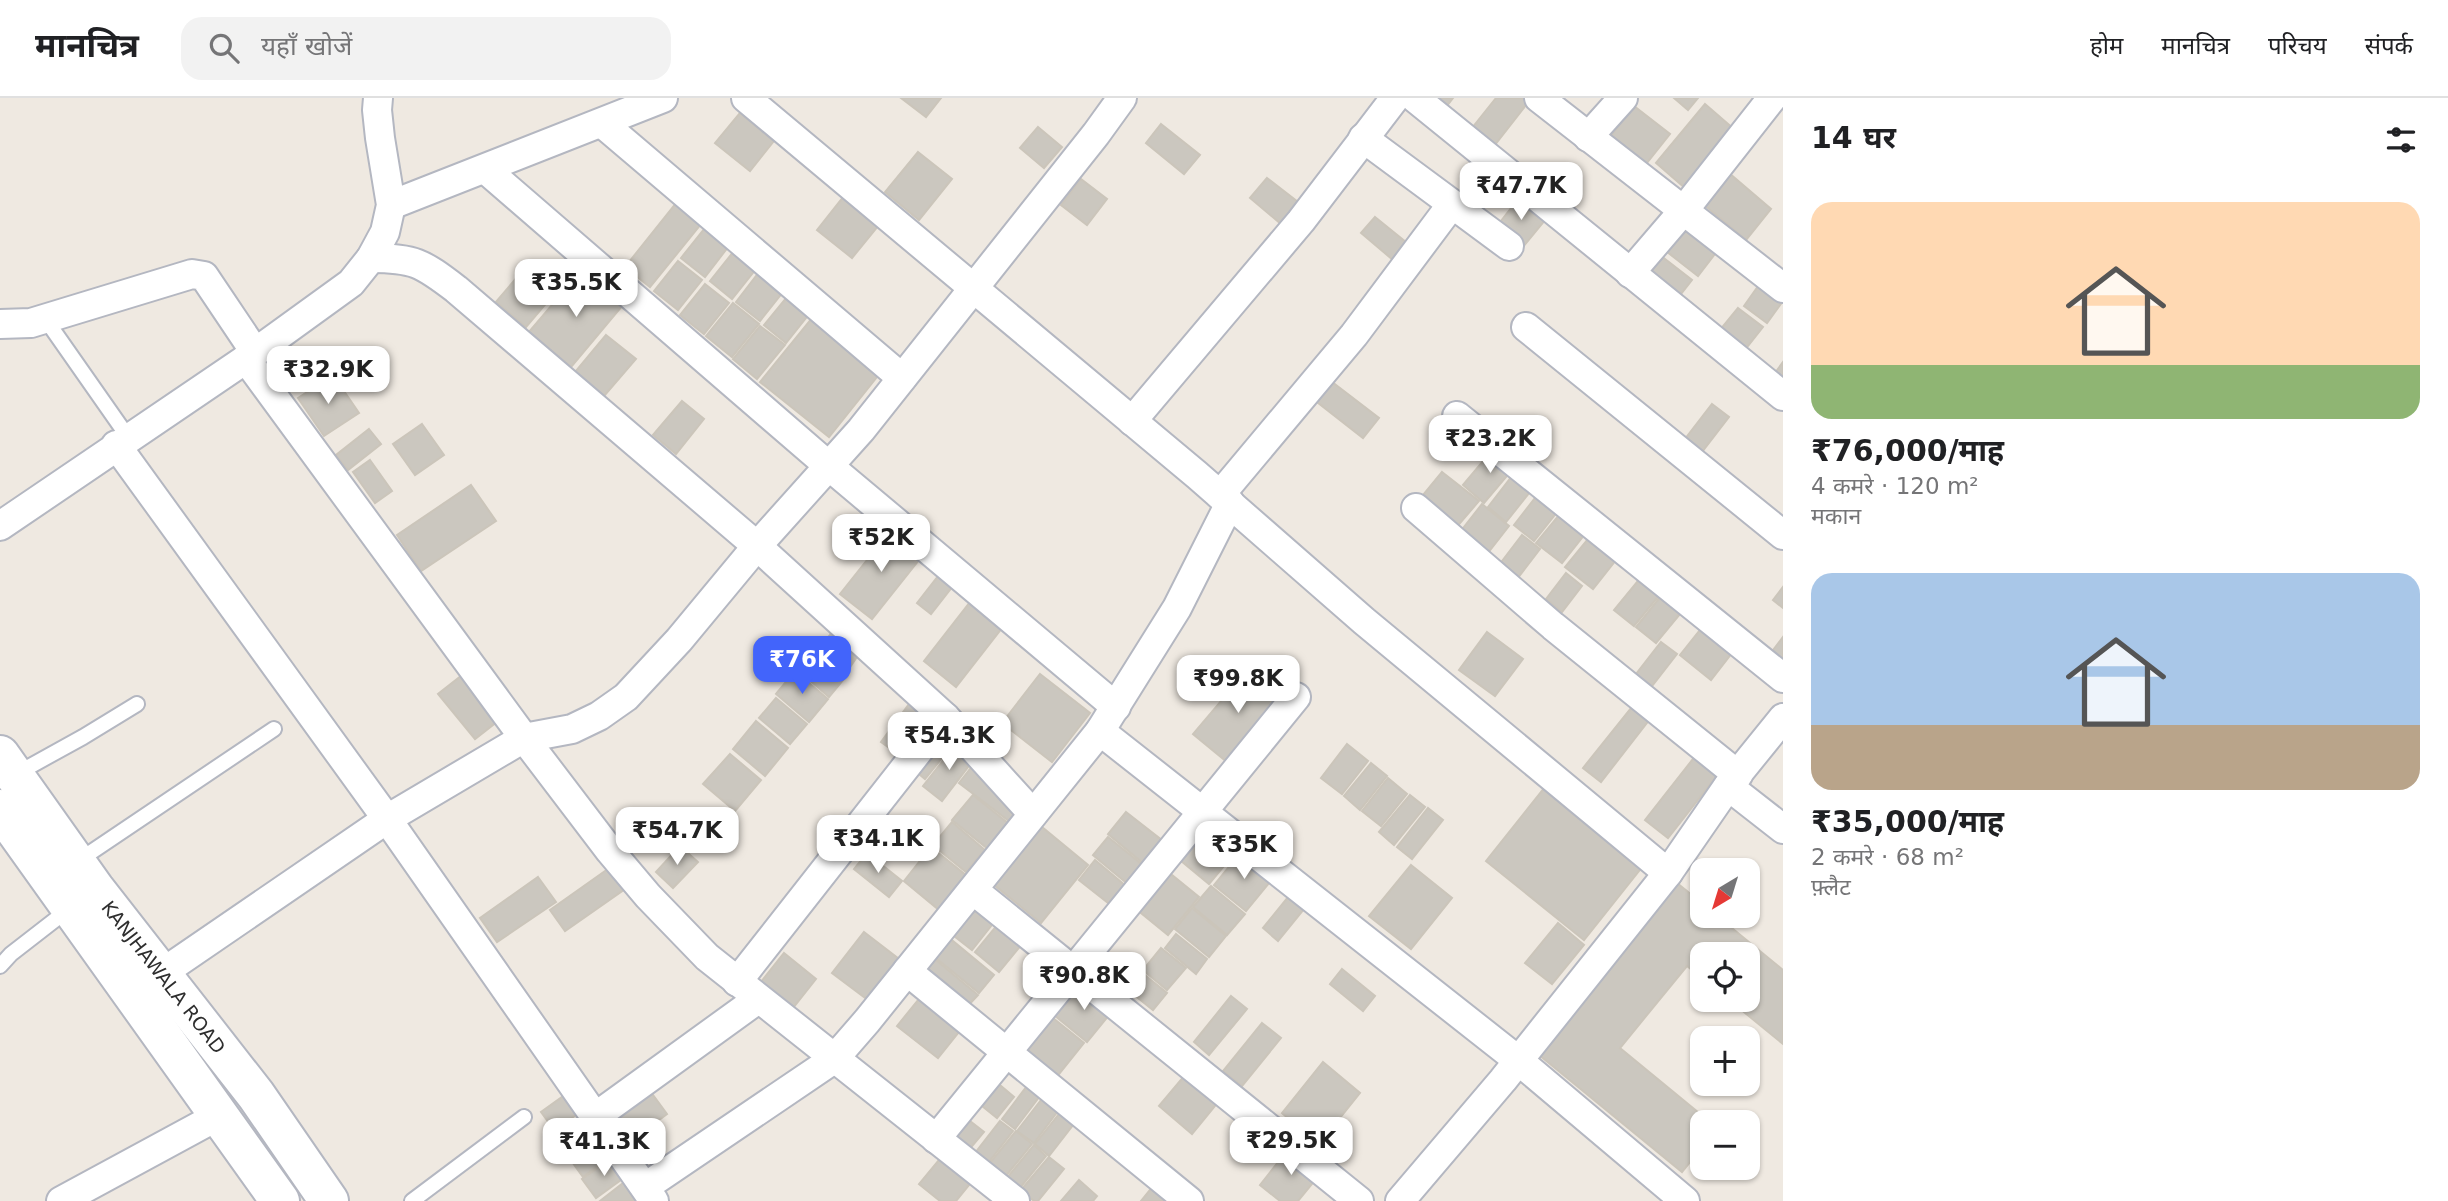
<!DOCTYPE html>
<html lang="hi">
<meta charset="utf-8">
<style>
:root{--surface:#fff;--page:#f2f2f2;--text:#202124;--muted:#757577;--line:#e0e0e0;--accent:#4264fb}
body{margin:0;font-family:"DejaVu Sans","Noto Sans Devanagari",sans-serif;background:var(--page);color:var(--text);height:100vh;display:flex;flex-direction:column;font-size:26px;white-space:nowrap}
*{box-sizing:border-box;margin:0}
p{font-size:23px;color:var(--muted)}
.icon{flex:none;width:38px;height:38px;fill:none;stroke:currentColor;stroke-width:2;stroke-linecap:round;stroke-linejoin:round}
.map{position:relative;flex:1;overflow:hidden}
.details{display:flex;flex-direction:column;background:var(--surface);width:665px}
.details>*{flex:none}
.needle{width:46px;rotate:218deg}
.fabs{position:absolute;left:1690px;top:760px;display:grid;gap:14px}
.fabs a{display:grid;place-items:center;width:70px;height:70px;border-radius:14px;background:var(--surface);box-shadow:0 2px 5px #0004;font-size:35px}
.price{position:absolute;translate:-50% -60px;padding:0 16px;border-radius:14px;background:#fff;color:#222;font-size:23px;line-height:46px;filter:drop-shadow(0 2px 4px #0008)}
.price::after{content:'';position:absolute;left:50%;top:42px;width:21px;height:16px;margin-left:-10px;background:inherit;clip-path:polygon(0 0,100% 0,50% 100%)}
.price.current{background:var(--accent);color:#fff}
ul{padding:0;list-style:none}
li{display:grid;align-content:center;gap:14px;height:371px;padding:0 28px}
li span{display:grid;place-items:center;height:217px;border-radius:21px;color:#555}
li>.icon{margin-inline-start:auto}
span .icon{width:126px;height:126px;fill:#fffc;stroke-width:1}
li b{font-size:30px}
h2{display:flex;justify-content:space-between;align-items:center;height:84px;padding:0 28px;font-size:30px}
header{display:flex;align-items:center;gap:42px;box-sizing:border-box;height:98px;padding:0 35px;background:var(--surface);border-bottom:2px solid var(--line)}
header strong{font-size:33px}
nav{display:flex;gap:38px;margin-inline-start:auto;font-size:24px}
.search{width:490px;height:63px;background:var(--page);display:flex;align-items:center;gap:18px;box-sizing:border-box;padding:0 24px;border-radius:21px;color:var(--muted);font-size:26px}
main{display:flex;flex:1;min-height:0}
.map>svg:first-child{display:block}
.building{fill:#cbc7bf;stroke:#cbc5ba;stroke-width:2}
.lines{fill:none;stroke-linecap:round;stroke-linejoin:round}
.service-casing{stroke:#b4b7c1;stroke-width:18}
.minor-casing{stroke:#b4b7c1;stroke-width:32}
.secondary-casing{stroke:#b4b7c1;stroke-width:42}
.service{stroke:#fff;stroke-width:14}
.minor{stroke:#fff;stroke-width:28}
.secondary{stroke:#fff;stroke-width:38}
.labels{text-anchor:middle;stroke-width:6;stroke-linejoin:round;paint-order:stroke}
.street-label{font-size:19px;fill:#2e2e2e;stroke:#fff}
</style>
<header>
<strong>मानचित्र</strong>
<div class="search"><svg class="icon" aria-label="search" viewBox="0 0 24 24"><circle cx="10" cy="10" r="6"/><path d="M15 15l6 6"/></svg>यहाँ खोजें</div>
<nav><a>होम</a><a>मानचित्र</a><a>परिचय</a><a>संपर्क</a></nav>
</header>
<main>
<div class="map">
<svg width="1783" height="1103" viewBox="0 0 1783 1103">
<rect width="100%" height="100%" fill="#efe9e1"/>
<g class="building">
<path d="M901 0H941L926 19Z"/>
<path d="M1434 0H1453L1446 9Z"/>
<path d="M1496 0H1527L1530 2 1494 48 1472 30Z"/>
<path d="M1674 0H1698L1688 12Z"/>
<path d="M1705 6 1734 31 1685 90 1656 65Z"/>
<path d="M1634 8 1670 36 1642 71 1607 43Z"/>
<path d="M740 15 774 43 750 73 715 45Z"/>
<path d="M1161 26 1200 57 1184 76 1146 45Z"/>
<path d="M1038 29 1062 49 1044 70 1020 50Z"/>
<path d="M918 54 952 81 919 122 885 94Z"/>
<path d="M1729 75 1771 111 1746 142 1703 106Z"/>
<path d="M1267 80 1298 104 1281 126 1250 100Z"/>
<path d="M1081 81 1107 101 1087 127 1061 107Z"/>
<path d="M844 98 879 127 852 160 817 132Z"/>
<path d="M681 99 706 120 650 189 625 169Z"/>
<path d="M1519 100 1546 121 1523 149 1497 128Z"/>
<path d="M1375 119 1407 145 1393 162 1361 135Z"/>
<path d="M709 125 732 144 705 179 681 160Z"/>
<path d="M1683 126 1718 152 1698 178 1662 150Z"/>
<path d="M738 148 760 166 732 201 710 183Z"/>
<path d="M1656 154 1692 182 1677 201 1641 173Z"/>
<path d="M678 163 702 182 678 212 654 193Z"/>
<path d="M763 169 787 189 760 223 736 204Z"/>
<path d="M524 171 554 196 526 229 496 204Z"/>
<path d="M581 173 622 208 571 269 529 234Z"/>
<path d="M1761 184 1783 203 1767 225 1744 208Z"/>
<path d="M705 186 729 205 704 236 680 217Z"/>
<path d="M792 193 814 210 786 245 764 227Z"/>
<path d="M733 205 759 226 732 259 706 238Z"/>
<path d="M1738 210 1763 229 1740 258 1715 238Z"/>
<path d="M817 214 885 269 829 339 760 284Z"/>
<path d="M760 228 785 247 757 281 733 261Z"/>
<path d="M606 237 636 261 604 298 575 274Z"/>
<path d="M1783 264V293L1769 283Z"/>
<path d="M333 277 359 315 324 338 298 300Z"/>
<path d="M1323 277 1379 320 1363 340 1308 297Z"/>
<path d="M682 303 704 321 676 356 653 337Z"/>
<path d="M1712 306 1729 319 1695 363 1678 350Z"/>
<path d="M422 326 444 357 415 377 393 346Z"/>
<path d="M369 331 381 346 348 372 336 357Z"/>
<path d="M1495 349 1516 367 1484 405 1463 387Z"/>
<path d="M370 362 392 393 375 405 353 374Z"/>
<path d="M1519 369 1538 384 1506 424 1488 409Z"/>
<path d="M1442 374 1479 403 1454 432 1418 403Z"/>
<path d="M471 387 496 423 421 473 397 437Z"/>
<path d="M1542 391 1562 408 1534 443 1514 427Z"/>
<path d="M1482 406 1509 428 1487 456 1460 434Z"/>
<path d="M1564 411 1589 431 1562 465 1536 445Z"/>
<path d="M891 432 923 457 872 521 840 496Z"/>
<path d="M1593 435 1620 457 1593 491 1565 469Z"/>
<path d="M1522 437 1540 451 1517 481 1499 467Z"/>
<path d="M946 468 960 479 931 516 917 505Z"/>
<path d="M1647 472 1667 488 1634 528 1614 512Z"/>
<path d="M1566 475 1582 488 1562 514 1546 501Z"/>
<path d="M1669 488 1689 505 1656 545 1636 529Z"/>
<path d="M1783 489V510L1773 502Z"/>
<path d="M974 499 1006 525 956 589 924 563Z"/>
<path d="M1708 522 1739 546 1711 582 1680 557Z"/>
<path d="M835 531 861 553 844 578 815 555Z"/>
<path d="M1487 534 1523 561 1495 598 1459 572Z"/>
<path d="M1783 539V567L1770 556Z"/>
<path d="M1661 544 1677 556 1652 588 1636 576Z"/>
<path d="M812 555 843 582 829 599 797 571Z"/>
<path d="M1250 569 1283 598 1227 664 1193 636Z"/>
<path d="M795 573 828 601 809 624 776 596Z"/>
<path d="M1040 576 1090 615 1052 664 1002 625Z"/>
<path d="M461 578 498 623 475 641 438 596Z"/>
<path d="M1640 599 1657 612 1601 684 1583 670Z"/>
<path d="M776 600 807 626 790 646 759 620Z"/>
<path d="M912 602 929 615 898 656 881 644Z"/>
<path d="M756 623 788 650 765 678 733 651Z"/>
<path d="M941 630 959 639 925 681 913 671Z"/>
<path d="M957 645 975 660 942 703 923 688Z"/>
<path d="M1347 646 1368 663 1342 696 1321 680Z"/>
<path d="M1700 652 1723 670 1668 740 1645 722Z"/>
<path d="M730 656 761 682 735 713 703 686Z"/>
<path d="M977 662 1019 709 1009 723 959 685Z"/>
<path d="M1371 665 1387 678 1360 712 1344 698Z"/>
<path d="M1388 680 1407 696 1381 728 1362 713Z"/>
<path d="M1549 684 1647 763 1584 842 1486 763Z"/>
<path d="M973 697 1009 726 988 751 952 722Z"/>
<path d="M1410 697 1425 709 1394 747 1379 734Z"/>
<path d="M1428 710 1443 722 1412 761 1397 749Z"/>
<path d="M1126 714 1163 743 1144 766 1108 736Z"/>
<path d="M1203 722 1239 750 1209 786 1174 757Z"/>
<path d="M952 724 985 752 966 774 933 747Z"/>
<path d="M1036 724 1088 767 1041 825 988 782Z"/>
<path d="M1108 739 1144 768 1129 787 1093 757Z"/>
<path d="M680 748 698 764 673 790 656 774Z"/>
<path d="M931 749 967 778 939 812 904 783Z"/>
<path d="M1242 753 1274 779 1246 813 1214 787Z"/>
<path d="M867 755 902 783 889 799 854 771Z"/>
<path d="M1095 762 1127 789 1112 808 1079 782Z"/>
<path d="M1411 767 1452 800 1411 851 1369 818Z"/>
<path d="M612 768 628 789 565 833 550 812Z"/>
<path d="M1161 768 1199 799 1168 837 1130 806Z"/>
<path d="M538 779 556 804 497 844 480 820Z"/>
<path d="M1677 785 1703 806V817H1716L1783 872V946L1728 901H1748V856H1703V881L1687 868 1620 950 1710 1024H1703V1048L1682 1074 1538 956Z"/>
<path d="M1211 788 1245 816 1227 837 1193 809Z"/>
<path d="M1293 793 1308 806 1278 843 1263 830Z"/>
<path d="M976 800 999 818 972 852 949 834Z"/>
<path d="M1192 810 1226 838 1209 859 1175 831Z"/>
<path d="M1003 820 1027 840 999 874 975 854Z"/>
<path d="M1558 825 1584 847 1552 886 1525 865Z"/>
<path d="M864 834 899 861 868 902 832 875Z"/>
<path d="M1176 836 1207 861 1196 876 1165 850Z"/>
<path d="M947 838 994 877 979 895 932 857Z"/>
<path d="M1161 850 1186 870 1167 892 1143 872Z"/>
<path d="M784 855 816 881 789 915 757 889Z"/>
<path d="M930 857 978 897 963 913 917 874Z"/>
<path d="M1342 871 1375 898 1363 913 1330 886Z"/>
<path d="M1141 874 1167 895 1153 912 1127 891Z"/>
<path d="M1081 884 1114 911 1087 944 1054 917Z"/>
<path d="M1231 898 1247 911 1209 957 1194 944Z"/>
<path d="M919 901 959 934 938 960 897 928Z"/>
<path d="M1053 920 1084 945 1055 981 1024 956Z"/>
<path d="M1262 925 1281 940 1242 988 1223 973Z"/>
<path d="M1323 964 1360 995 1319 1046 1282 1015Z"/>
<path d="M1191 970 1224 997 1192 1036 1159 1008Z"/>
<path d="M994 982 1014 999 997 1020 976 1003Z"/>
<path d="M1030 984 1043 994 1015 1031 1002 1021Z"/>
<path d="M645 986 667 1016 631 1043 609 1012Z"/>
<path d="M569 994 582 1012 555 1033 541 1014Z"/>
<path d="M1045 997 1061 1009 1034 1045 1017 1033Z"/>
<path d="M1063 1011 1077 1022 1049 1058 1035 1046Z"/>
<path d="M961 1016 984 1034 967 1054 945 1036Z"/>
<path d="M1000 1023 1013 1033 988 1065 975 1055Z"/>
<path d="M1016 1033 1032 1046 1005 1079 989 1066Z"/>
<path d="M598 1041 611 1058 583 1079 570 1061Z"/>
<path d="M1034 1047 1046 1058 1019 1091 1006 1081Z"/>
<path d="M1290 1049 1321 1075 1298 1103H1280L1260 1087Z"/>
<path d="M944 1056 974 1081 956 1103H940L919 1086Z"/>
<path d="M1049 1059 1064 1071 1038 1103H1034L1021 1092Z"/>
<path d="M612 1060 625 1079 596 1100 582 1081Z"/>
<path d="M627 1082 644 1103H600Z"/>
<path d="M1079 1082 1097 1098 1093 1103H1061Z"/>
<path d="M1154 1087 1173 1103H1141Z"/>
</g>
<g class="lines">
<defs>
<g id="service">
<path d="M44 219 128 339"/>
<path d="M16 676 83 639 137 606"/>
<path d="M78 763 274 631"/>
<path d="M0 868 11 856 69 811"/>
<path d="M412 1103 524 1019"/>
</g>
<g id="minor">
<path d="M746 0 1197 377 1364 523 1668 775"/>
<path d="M1415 0 1783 298"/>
<path d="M1539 0 1783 190"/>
<path d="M602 25 902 280"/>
<path d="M1588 39 1623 0"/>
<path d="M1363 40 1509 148"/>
<path d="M485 71 830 369 1116 609"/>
<path d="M391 107 663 0"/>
<path d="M371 160C414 160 422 165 456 191L757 448 945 619 1033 716"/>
<path d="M1630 175 1684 112 1772 0"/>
<path d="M0 226 31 225 192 176 204 178 255 254"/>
<path d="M1526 229 1783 437"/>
<path d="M246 261 524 640 610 753 648 798 707 859 1015 1103"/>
<path d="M1457 318 1783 580"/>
<path d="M1132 323 1301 123 1395 0"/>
<path d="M116 347 387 721 654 1103"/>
<path d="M1220 397 1354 237 1452 106"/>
<path d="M1416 410 1553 528 1738 677"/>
<path d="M0 428 246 261 351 185 371 160 385 134 391 107 380 40 377 12 378 0"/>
<path d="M1100 633 1519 963 1685 1103"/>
<path d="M1728 688 1783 731"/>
<path d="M973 792 1359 1103"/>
<path d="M907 873 1189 1103"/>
<path d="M737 884 945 619"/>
<path d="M146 886 387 721 524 640 572 631 599 618 626 599 679 542 757 448 861 332 1096 36 1122 0"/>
<path d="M595 1019 758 901"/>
<path d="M936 1041 1296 599"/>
<path d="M645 1089 834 961 867 923 1100 633 1177 510 1230 405"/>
<path d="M61 1103 218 1018"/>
<path d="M1400 1103 1503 982 1668 775 1728 688 1783 620"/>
</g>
<g id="secondary">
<path id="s1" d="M0 657 95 791 256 997 329 1103"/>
<path d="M0 711 280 1103"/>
</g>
</defs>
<use href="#service" class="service-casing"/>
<use href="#minor" class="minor-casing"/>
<use href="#secondary" class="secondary-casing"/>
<use href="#service" class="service"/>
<use href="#minor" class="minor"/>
<use href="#secondary" class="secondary"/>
</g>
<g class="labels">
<g class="street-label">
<text dy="7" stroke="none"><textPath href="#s1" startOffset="276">KANJHAWALA ROAD</textPath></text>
</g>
</g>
</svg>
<div class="fabs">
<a><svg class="needle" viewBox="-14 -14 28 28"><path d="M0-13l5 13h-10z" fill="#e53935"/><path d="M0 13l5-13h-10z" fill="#757577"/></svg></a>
<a><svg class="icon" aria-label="locate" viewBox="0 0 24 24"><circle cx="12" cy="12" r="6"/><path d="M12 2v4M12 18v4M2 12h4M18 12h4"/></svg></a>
<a>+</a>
<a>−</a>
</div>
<b class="price" style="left:1521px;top:124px">₹47.7K</b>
<b class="price" style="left:576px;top:221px">₹35.5K</b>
<b class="price" style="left:328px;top:308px">₹32.9K</b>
<b class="price" style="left:1490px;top:377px">₹23.2K</b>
<b class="price" style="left:881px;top:476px">₹52K</b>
<b class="price current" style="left:802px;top:598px">₹76K</b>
<b class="price" style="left:1238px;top:617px">₹99.8K</b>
<b class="price" style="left:949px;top:674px">₹54.3K</b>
<b class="price" style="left:677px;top:769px">₹54.7K</b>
<b class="price" style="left:878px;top:777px">₹34.1K</b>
<b class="price" style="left:1244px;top:783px">₹35K</b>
<b class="price" style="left:1084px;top:914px">₹90.8K</b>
<b class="price" style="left:1291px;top:1079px">₹29.5K</b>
<b class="price" style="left:604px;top:1080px">₹41.3K</b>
</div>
<section class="details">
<h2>14 घर<svg class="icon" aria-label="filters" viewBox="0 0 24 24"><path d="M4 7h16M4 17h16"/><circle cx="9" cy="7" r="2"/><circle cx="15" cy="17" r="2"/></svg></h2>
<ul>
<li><span style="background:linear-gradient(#ffd9b3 75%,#8fb573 0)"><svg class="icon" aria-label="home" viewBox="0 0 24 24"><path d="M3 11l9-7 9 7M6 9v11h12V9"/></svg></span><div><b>₹76,000/माह</b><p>4 कमरे · 120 m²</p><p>मकान</p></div></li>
<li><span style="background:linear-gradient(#a9c7e8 70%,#b9a48a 0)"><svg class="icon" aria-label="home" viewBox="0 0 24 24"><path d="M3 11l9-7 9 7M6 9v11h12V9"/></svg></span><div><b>₹35,000/माह</b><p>2 कमरे · 68 m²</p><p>फ़्लैट</p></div></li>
</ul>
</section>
</main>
